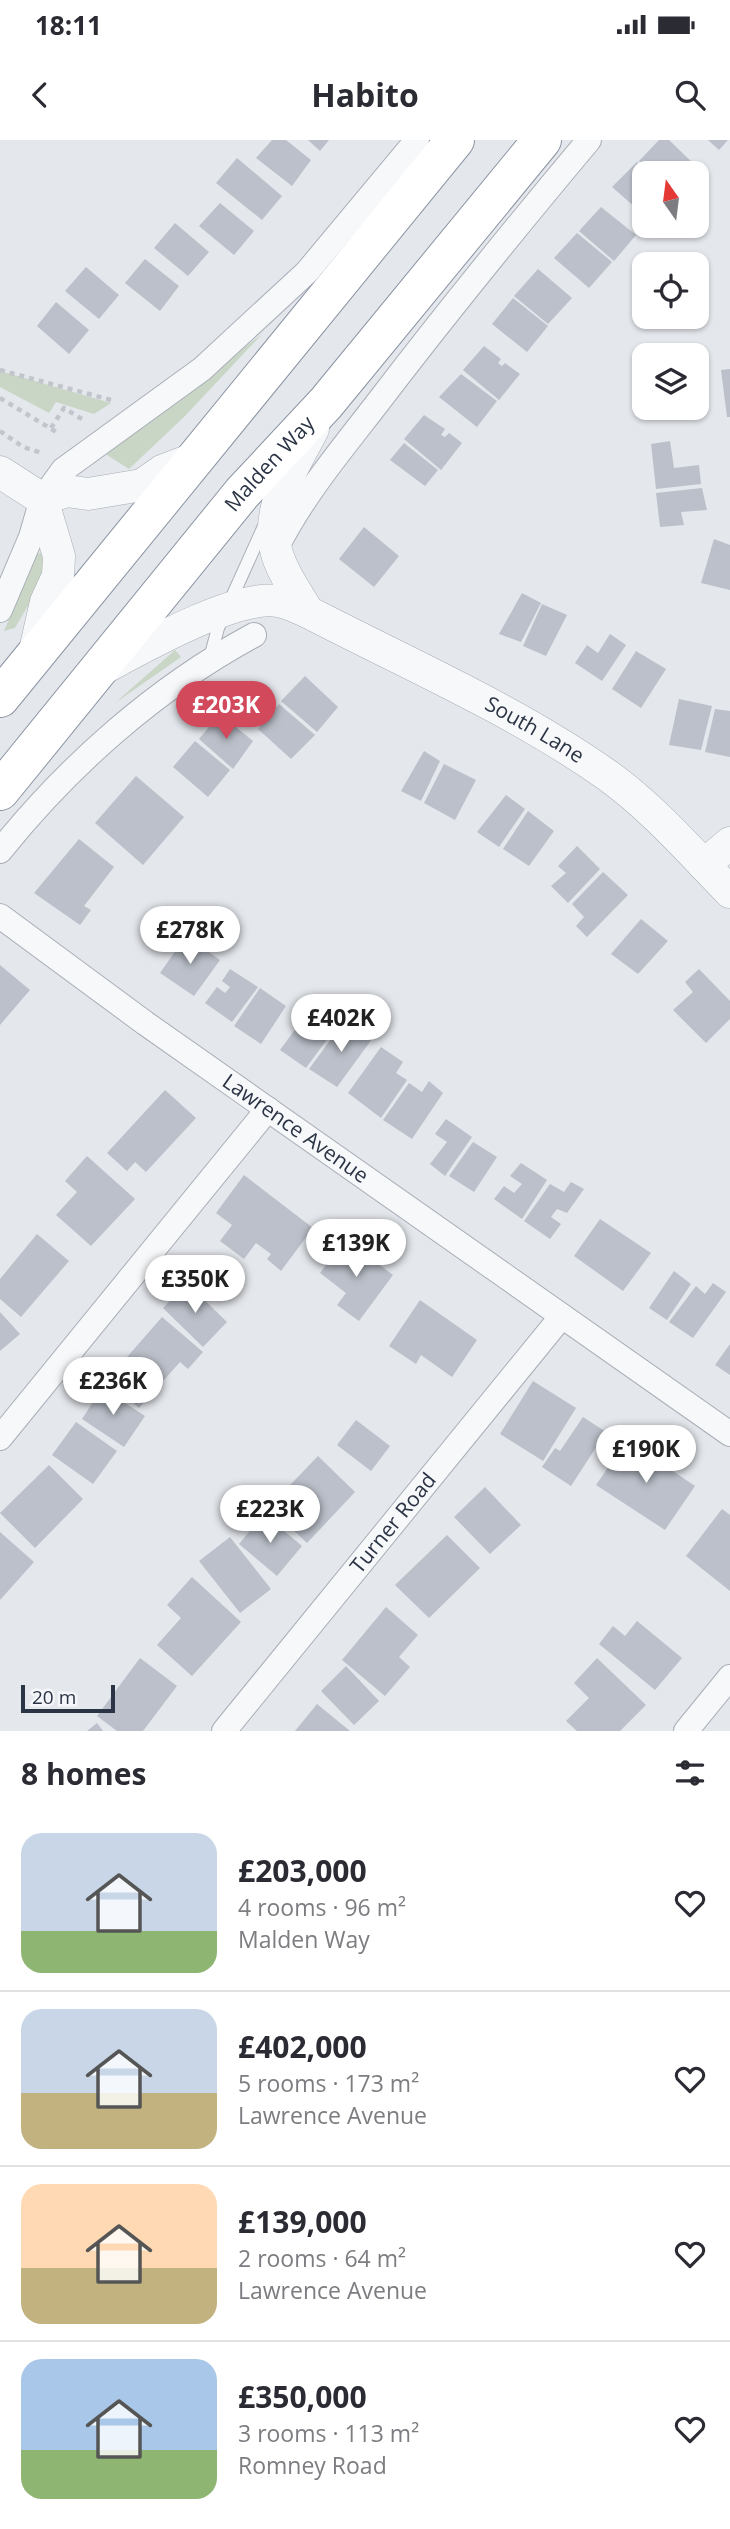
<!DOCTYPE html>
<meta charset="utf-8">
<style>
:root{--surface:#fff;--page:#f2f2f3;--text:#2b2b33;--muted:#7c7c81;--line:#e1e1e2;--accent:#d1495b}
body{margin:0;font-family:"Open Sans",sans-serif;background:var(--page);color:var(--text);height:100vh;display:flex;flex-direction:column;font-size:26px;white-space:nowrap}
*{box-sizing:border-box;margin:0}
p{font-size:23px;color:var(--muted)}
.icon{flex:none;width:38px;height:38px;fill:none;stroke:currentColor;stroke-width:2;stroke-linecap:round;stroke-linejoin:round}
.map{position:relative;height:1591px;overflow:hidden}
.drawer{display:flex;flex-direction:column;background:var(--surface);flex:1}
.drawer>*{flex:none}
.needle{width:46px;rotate:346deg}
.fabs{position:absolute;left:632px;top:21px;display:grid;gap:14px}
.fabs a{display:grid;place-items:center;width:77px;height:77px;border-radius:14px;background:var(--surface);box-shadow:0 2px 5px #0004;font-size:35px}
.scale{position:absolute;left:21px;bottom:18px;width:94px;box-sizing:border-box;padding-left:7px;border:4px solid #2b3445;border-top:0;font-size:19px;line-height:24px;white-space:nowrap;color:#2b3445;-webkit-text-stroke:5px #f4f6f9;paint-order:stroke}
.price{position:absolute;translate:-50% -60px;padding:0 16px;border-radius:24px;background:#fff;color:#222;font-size:23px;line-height:46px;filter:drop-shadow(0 2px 4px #0008)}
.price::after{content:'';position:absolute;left:50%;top:42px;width:21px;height:16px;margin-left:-10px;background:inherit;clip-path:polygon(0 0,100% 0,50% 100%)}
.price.current{background:var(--accent);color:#fff}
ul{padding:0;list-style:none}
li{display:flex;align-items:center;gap:21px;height:175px;padding:0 21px}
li+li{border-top:2px solid var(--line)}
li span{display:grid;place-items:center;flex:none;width:196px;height:140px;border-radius:21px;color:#555}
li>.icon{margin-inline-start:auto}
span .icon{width:84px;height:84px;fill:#fffc;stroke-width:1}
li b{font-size:30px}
h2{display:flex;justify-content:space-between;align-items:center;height:84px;padding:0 21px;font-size:30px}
.status{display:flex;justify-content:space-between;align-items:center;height:49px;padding:0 35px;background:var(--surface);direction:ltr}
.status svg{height:19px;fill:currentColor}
header{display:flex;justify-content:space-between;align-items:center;height:91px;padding:0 21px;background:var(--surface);font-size:32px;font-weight:700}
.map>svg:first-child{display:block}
.green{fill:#c9d6c5}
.building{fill:#bbc0ca}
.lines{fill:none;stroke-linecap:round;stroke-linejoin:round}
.service-casing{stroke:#a9aeb7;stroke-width:14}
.minor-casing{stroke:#a9aeb7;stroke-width:26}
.tertiary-casing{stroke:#a9aeb7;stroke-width:33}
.trunk-casing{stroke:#8b94a3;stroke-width:40}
.path{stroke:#c2c5cb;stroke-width:4.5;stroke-dasharray:5 5;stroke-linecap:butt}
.service{stroke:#f7f8fa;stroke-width:12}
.minor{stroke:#f7f8fa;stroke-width:24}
.tertiary{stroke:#f7f8fa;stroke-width:32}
.trunk{stroke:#fff;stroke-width:38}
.labels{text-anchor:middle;stroke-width:5;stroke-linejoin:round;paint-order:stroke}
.street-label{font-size:21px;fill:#2b3445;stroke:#f4f6f9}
</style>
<div class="status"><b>18:11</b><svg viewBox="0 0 49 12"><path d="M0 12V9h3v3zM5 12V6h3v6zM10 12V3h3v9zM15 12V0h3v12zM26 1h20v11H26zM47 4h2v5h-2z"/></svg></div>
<header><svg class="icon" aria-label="back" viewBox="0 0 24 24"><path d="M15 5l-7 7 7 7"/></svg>Habito<svg class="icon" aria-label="search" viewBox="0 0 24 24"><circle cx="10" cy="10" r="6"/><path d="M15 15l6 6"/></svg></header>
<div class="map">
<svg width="730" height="1591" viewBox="0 0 730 1591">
<rect width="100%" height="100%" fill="#e4e7ec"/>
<g class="green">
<path d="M262 194 185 276 129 329 104 313Z"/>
<path d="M0 231 111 263 94 274 56 262 49 273 0 247Z"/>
<path d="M42 412 47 418 46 435 15 488 4 491 36 415Z"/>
<path d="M175 510 181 517 115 563Z"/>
</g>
<g class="building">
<path d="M272 0H286L311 20 292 46 256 18Z"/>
<path d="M308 0H329L320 11Z"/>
<path d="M659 0H669L696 26 690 33H653L639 21Z"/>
<path d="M708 0H728L719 10Z"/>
<path d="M237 18 282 56 262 80 216 43Z"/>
<path d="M637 22 649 33H644V75L612 47Z"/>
<path d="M220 63 254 91 234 115 199 86Z"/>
<path d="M601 67 636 95 614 121 579 91Z"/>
<path d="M175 83 209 112 188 136 154 108Z"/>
<path d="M577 93 612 122 589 148 554 118Z"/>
<path d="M145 119 179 146 160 171 125 143Z"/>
<path d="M86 127 119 155 99 179 65 151Z"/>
<path d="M538 129 572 158 548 184 514 156Z"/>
<path d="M513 158 548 186 527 212 492 184Z"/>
<path d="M56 162 89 190 69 214 37 186Z"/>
<path d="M484 206 501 219 498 223 502 226 505 223 520 234 499 260 463 230Z"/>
<path d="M730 229V277H727L721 230Z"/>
<path d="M461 234 497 261 477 287 439 257Z"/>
<path d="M424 275 445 289 441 295 445 297 449 293 462 303 441 330 404 299Z"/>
<path d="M670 301 674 328 699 325 701 344 656 349 651 304Z"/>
<path d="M404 303 438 330 425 346 390 320Z"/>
<path d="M702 348 707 370 681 372 684 385 660 387 656 353Z"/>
<path d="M364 387 399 416 374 447 339 419Z"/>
<path d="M714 399 730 405V450L701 443Z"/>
<path d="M522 453 541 463 521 502 499 494Z"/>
<path d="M542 464 567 475 546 516 523 506Z"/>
<path d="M610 494 626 505 602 541 575 523 587 505 598 513Z"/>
<path d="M636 511 666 529 641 568 612 549Z"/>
<path d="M305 536 338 567 317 592 281 561Z"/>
<path d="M679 559 712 566 701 610 669 605Z"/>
<path d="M279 564 315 595 291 619 258 589Z"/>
<path d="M715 569 730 571V617L705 612Z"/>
<path d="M220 574 253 601 233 629 199 599Z"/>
<path d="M195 601 230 630 208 657 173 627Z"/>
<path d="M424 611 440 621 421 661 401 651Z"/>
<path d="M444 624 476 640 455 680 424 663Z"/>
<path d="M136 636 184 677 143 725 95 683Z"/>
<path d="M506 655 525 669 499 707 477 692Z"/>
<path d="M528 671 554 691 529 726 503 709Z"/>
<path d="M79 699 114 727 84 766 91 770 80 785 34 753Z"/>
<path d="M577 706 600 729 568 763 551 746 566 733 558 726Z"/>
<path d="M603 732 628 755 587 797 576 786 584 777 572 764Z"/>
<path d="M641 779 668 801 638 834 611 814Z"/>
<path d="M186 796 220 820 194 856 160 833Z"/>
<path d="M0 825 30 850 0 885Z"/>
<path d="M230 829 258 847 232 882 205 863 217 847 225 853 230 847 222 841Z"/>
<path d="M699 829 730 861V879L706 903 673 870 693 852 685 842Z"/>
<path d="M260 848 286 866 261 904 234 886Z"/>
<path d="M308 872 334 890 306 928 280 910Z"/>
<path d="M345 880 372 899 337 947 309 929Z"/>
<path d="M381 907 403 922 396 933 407 940 381 978 348 953Z"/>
<path d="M429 941 443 953 412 999 383 980 409 943 422 952Z"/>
<path d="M165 950 196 978 146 1032 135 1022 127 1031 107 1013Z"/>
<path d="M446 979 472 997 445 1036 430 1024 447 1002 435 994Z"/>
<path d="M473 1002 497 1017 474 1052 449 1036Z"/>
<path d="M87 1016 135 1059 91 1106 56 1075 77 1052 65 1041Z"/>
<path d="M521 1023 547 1040 522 1079 494 1059 504 1046 514 1053 522 1044 510 1036Z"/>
<path d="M244 1035 313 1088 281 1131 267 1119 271 1114 256 1103 244 1119 220 1101 232 1085 216 1073Z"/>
<path d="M571 1042 584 1049 567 1073 557 1069 551 1077 561 1084 550 1099 524 1081 550 1044 564 1052Z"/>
<path d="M600 1079 651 1113 623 1151 574 1116Z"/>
<path d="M37 1094 69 1121 21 1177 0 1159V1139Z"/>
<path d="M345 1099 393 1135 359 1181 337 1165 346 1153 320 1133Z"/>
<path d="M674 1131 691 1144 667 1180 649 1168Z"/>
<path d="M187 1143 227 1182 203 1207 163 1168Z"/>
<path d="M713 1143 726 1152 693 1198 669 1182 696 1146 705 1154Z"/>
<path d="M420 1160 477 1200 452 1237 421 1215 416 1224 389 1206Z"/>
<path d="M0 1172 20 1194 0 1211Z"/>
<path d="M162 1177 203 1212 188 1229 180 1222 139 1268 107 1240Z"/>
<path d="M730 1204V1235L715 1225Z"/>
<path d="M533 1241 576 1268 543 1321 500 1294Z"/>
<path d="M102 1248 145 1276 124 1307 82 1279Z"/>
<path d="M583 1277 606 1292 571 1346 542 1327 555 1308 560 1311Z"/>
<path d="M356 1280 390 1306 371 1331 337 1305Z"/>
<path d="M76 1282 117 1311 93 1344 52 1315Z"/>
<path d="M627 1300 695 1346 665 1390 596 1345Z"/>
<path d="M318 1316 355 1352 307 1403 269 1367Z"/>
<path d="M49 1325 83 1359 35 1408 0 1373Z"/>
<path d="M485 1347 521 1385 490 1414 454 1377Z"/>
<path d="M722 1369 730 1375V1451L686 1416Z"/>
<path d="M264 1374 302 1406 277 1436 239 1404Z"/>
<path d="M0 1392 34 1422 0 1460Z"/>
<path d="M447 1395 480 1428 429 1478 395 1445Z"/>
<path d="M230 1397 271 1449 240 1473 199 1421Z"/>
<path d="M192 1437 241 1482 192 1536 157 1505 181 1478 167 1465Z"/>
<path d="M386 1467 418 1495 399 1517 410 1527 385 1556 342 1520Z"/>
<path d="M637 1481 682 1518 655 1550 599 1504 613 1486 625 1496Z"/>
<path d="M140 1518 177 1546 143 1591H117L97 1576Z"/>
<path d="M597 1518 646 1565 620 1591H577L566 1581 589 1558 574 1543Z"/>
<path d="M346 1526 379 1561 354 1585 321 1551Z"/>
<path d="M317 1564 350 1591H295Z"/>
<path d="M97 1583 103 1591H87Z"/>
</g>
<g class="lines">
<defs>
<path id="service" d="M210 518 218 488 265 384"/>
<g id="minor">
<path d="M276 409C302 356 343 308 379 261 447 172 517 86 589 0"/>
<path d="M0 470 31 397 42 359 63 330 202 229 307 132 417 0"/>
<path d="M0 711C69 625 156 548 254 495"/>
<path id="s1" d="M0 776 145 883 730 1294"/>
<path d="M0 1298 268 969"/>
<path id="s2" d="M224 1591 562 1176"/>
<path d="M686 1591 730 1537"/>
</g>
<g id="tertiary">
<path d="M0 332 42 359"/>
<path d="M42 359 67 351 88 354 142 345 162 331 196 318"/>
<path d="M308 472C297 453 281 431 276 410 266 365 294 327 313 289"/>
<path d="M34 515 46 462 58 436 59 416 42 359"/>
<path id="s3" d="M104 528C141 508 236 454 278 461 287 462 298 468 308 472 408 524 515 570 607 635 653 668 691 712 730 752"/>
<path d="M704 725 730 703"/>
</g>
<g id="trunk">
<path d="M0 558 455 0"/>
<path id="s4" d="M0 651 242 353 326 263 542 0"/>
</g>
</defs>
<use href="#service" class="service-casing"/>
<use href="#minor" class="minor-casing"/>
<use href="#tertiary" class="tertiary-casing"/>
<use href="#trunk" class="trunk-casing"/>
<g class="path">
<path d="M0 230 111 260"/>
<path d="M0 258 58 293"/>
<path d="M51 288 64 268 85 281"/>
<path d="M0 291 23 307 42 313"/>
</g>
<use href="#service" class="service"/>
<use href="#minor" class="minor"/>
<use href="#tertiary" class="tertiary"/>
<use href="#trunk" class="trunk"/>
</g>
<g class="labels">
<g class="street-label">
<text dy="7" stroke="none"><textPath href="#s4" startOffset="424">Malden Way</textPath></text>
<text dy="7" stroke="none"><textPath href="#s3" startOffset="476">South Lane</textPath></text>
<text dy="7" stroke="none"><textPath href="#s1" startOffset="364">Lawrence Avenue</textPath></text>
<text dy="7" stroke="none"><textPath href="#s2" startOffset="268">Turner Road</textPath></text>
</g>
</g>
</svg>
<div class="fabs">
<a><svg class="needle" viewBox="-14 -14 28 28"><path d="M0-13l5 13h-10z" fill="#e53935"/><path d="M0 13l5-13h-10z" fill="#7c7c81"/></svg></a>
<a><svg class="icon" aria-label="locate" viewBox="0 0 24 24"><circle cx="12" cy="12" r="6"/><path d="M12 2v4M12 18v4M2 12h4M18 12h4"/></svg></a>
<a><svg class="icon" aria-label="layers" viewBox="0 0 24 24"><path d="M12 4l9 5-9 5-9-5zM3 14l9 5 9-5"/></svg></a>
</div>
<div class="scale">20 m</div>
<b class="price current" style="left:226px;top:601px">£203K</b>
<b class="price" style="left:190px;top:826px">£278K</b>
<b class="price" style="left:341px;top:914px">£402K</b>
<b class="price" style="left:356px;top:1139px">£139K</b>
<b class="price" style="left:195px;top:1175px">£350K</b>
<b class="price" style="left:113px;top:1277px">£236K</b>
<b class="price" style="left:646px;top:1345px">£190K</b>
<b class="price" style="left:270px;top:1405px">£223K</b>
</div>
<section class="drawer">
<h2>8 homes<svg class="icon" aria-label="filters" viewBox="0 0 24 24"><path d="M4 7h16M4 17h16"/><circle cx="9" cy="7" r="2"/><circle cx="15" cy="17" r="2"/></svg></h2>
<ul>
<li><span style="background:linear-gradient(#c9d6e8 70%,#8fb573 0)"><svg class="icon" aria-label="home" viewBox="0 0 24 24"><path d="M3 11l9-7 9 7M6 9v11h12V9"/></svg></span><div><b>£203,000</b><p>4 rooms · 96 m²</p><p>Malden Way</p></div><svg class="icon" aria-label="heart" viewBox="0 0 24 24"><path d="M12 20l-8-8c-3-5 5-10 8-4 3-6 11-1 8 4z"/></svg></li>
<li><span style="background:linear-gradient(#c9d6e8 60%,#c2b280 0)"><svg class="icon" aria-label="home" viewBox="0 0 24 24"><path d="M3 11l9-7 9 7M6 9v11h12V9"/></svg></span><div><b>£402,000</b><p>5 rooms · 173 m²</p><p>Lawrence Avenue</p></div><svg class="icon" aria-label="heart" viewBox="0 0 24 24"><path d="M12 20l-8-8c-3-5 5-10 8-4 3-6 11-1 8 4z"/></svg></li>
<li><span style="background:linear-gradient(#ffd9b3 60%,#c2b280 0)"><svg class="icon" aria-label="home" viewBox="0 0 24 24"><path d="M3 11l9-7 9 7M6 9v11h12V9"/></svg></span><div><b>£139,000</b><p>2 rooms · 64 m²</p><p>Lawrence Avenue</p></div><svg class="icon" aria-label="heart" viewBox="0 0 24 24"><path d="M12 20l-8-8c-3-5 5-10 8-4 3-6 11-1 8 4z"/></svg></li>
<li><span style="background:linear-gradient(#a9c7e8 65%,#8fb573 0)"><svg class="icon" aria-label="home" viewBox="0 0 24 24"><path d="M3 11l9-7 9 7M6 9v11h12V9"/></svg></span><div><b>£350,000</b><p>3 rooms · 113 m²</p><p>Romney Road</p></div><svg class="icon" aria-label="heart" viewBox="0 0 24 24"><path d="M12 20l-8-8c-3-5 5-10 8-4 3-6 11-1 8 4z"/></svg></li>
</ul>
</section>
